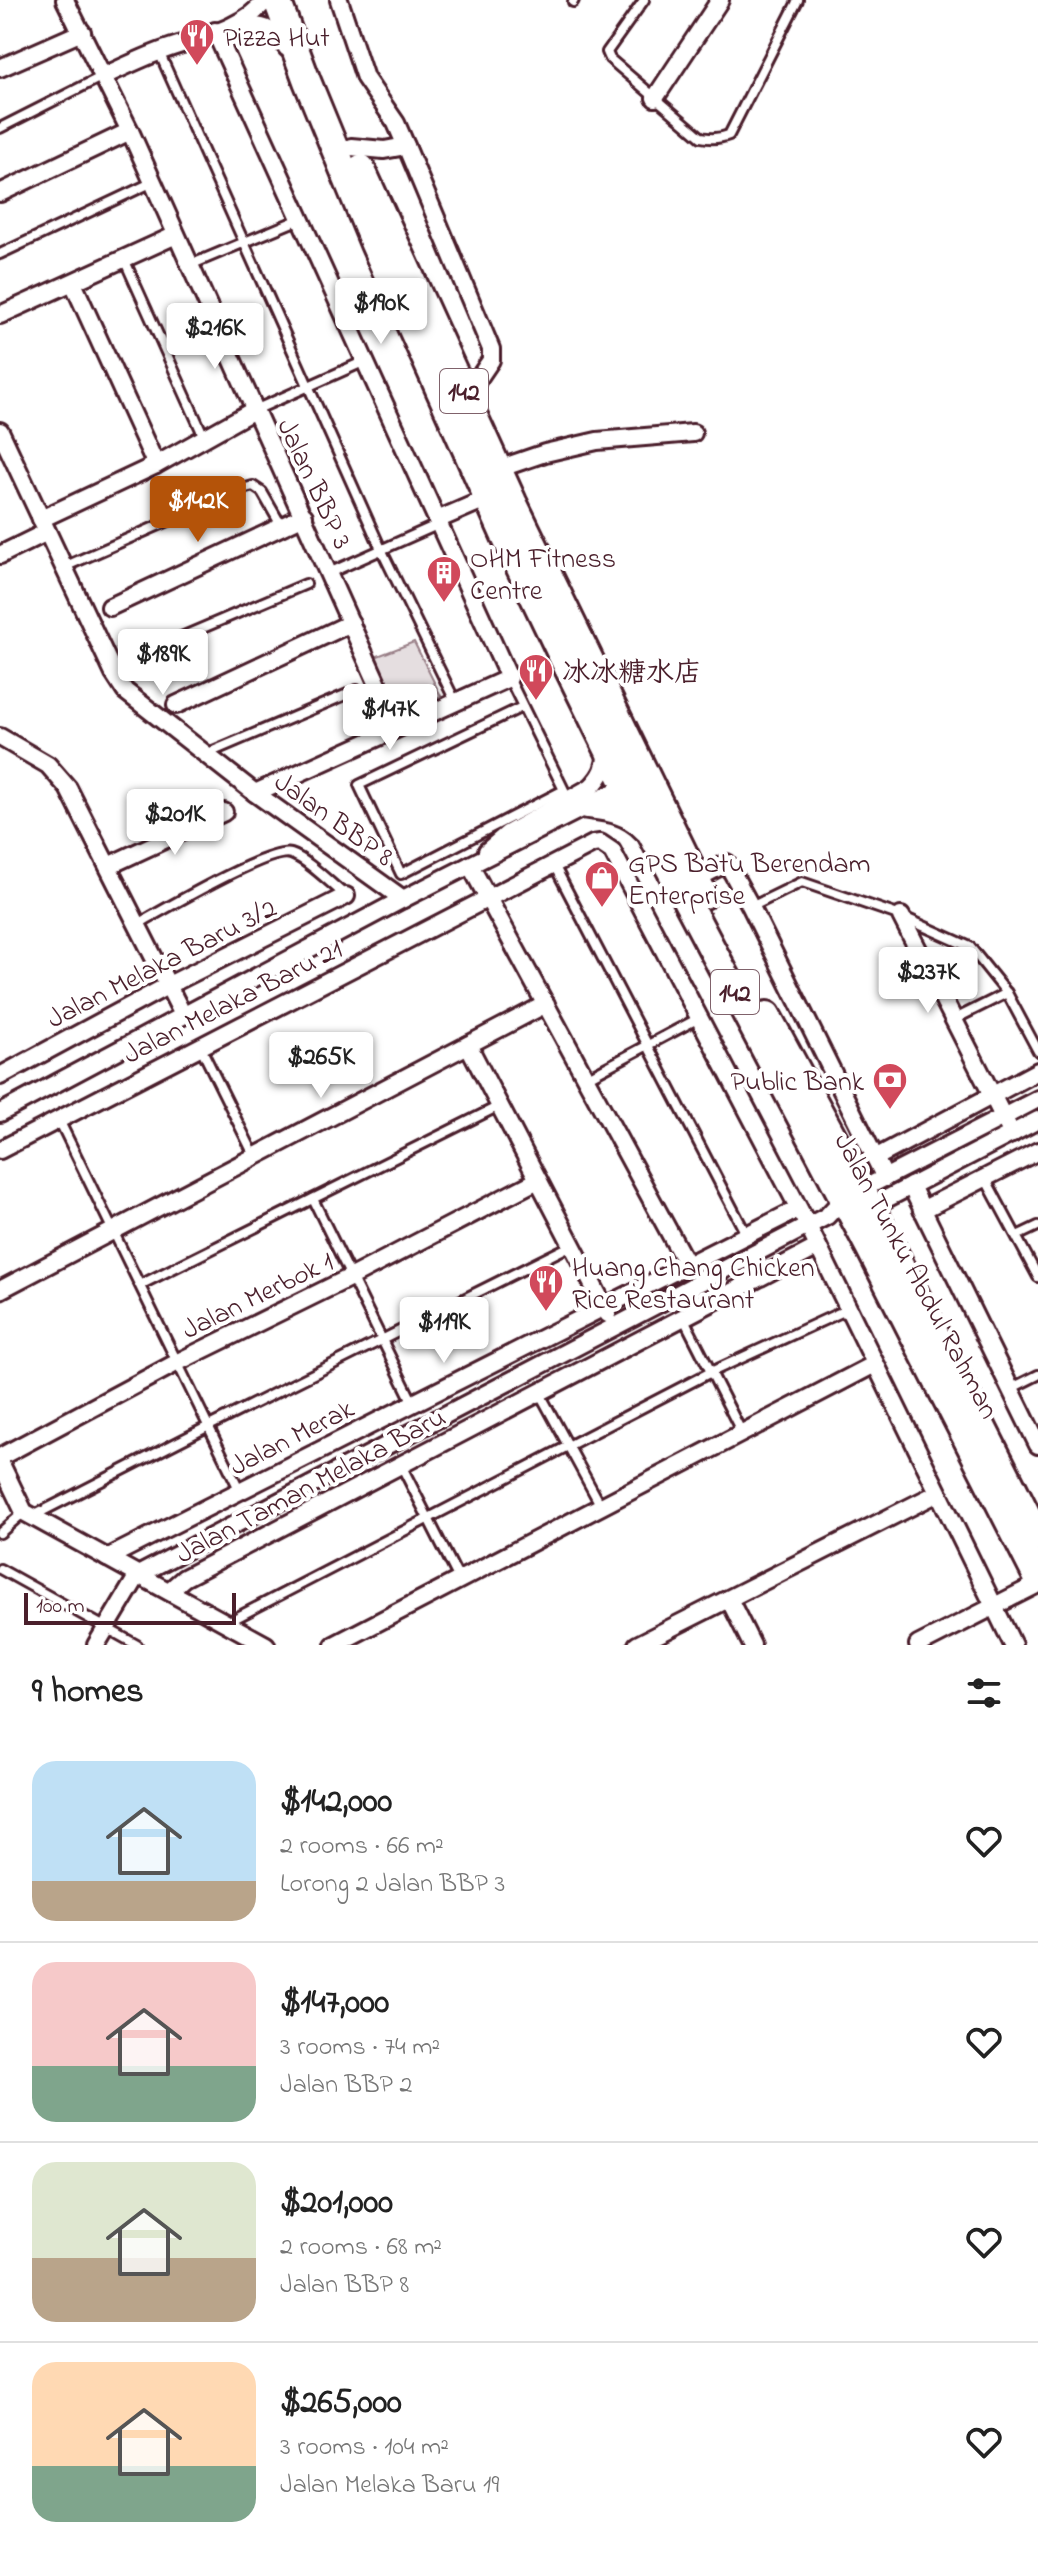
<!DOCTYPE html>
<meta charset="utf-8">
<style>
:root{--surface:#fff;--page:#f6f6f6;--text:#222;--muted:#767676;--line:#e0e0e0;--accent:#b45309}
body{margin:0;font-family:"Indie Flower","LXGW WenKai TC",sans-serif;background:var(--page);color:var(--text);height:100vh;display:flex;flex-direction:column;font-size:30px;white-space:nowrap}
*{box-sizing:border-box;margin:0}
p{font-size:26px;color:var(--muted)}
.icon{flex:none;width:44px;height:44px;fill:none;stroke:currentColor;stroke-width:2;stroke-linecap:round;stroke-linejoin:round}
.map{position:relative;height:1645px;overflow:hidden}
.drawer{display:flex;flex-direction:column;background:var(--surface);flex:1}
.drawer>*{flex:none}
.scale{position:absolute;left:24px;bottom:20px;width:212px;box-sizing:border-box;padding-left:8px;border:4px solid #4a1f2b;border-top:0;font-size:22px;line-height:28px;white-space:nowrap;color:#4a1f2b;-webkit-text-stroke:6px #fff;paint-order:stroke}
.price{position:absolute;translate:-50% -68px;padding:0 18px;border-radius:8px;background:#fff;color:#222;font-size:26px;line-height:52px;filter:drop-shadow(0 2px 4px #0008)}
.price::after{content:'';position:absolute;left:50%;top:48px;width:24px;height:18px;margin-left:-12px;background:inherit;clip-path:polygon(0 0,100% 0,50% 100%)}
.price.selected{background:var(--accent);color:#fff}
ul{padding:0;list-style:none}
li{display:flex;align-items:center;gap:24px;height:200px;padding:0 32px}
li+li{border-top:2px solid var(--line)}
li span{display:grid;place-items:center;flex:none;width:224px;height:160px;border-radius:24px;color:#555}
li>.icon{margin-inline-start:auto}
span .icon{width:96px;height:96px;fill:#fffc;stroke-width:1}
li b{font-size:34px}
h2{display:flex;justify-content:space-between;align-items:center;height:96px;padding:0 32px;font-size:34px}
.map>svg:first-child{display:block}
.green{fill:#e5dee0;stroke:#987e86;stroke-width:2}
.lines{fill:none;stroke-linecap:round;stroke-linejoin:round}
.lane-casing{stroke:#4a1f2b;stroke-width:14}
.street-casing{stroke:#4a1f2b;stroke-width:22}
.primary-casing{stroke:#4a1f2b;stroke-width:32}
.lane{stroke:#fff;stroke-width:8}
.street{stroke:#fff;stroke-width:16}
.primary{stroke:#fff;stroke-width:26}
.labels{text-anchor:middle;stroke-width:8;stroke-linejoin:round;paint-order:stroke}
.shield{fill:#fff;stroke:#80626b;stroke-width:2}
.shield-label{font-size:26px;font-weight:bold;fill:#4a1f2b}
.poi-label{font-size:28px;fill:#4a1f2b;stroke:#fff;text-anchor:start}
.street-label{font-size:28px;fill:#4a1f2b;stroke:#fff}
</style>
<div class="map">
<svg width="1038" height="1645" viewBox="0 0 1038 1645">
<rect width="100%" height="100%" fill="#fff"/>
<filter id="ink" filterUnits="userSpaceOnUse"><feTurbulence type="fractalNoise" baseFrequency=".0125" numOctaves="2"/><feDisplacementMap in="SourceGraphic" scale="16" xChannelSelector="R" yChannelSelector="G"/><feConvolveMatrix kernelMatrix="1 2 1 2 8 2 1 2 1" color-interpolation-filters="sRGB"/></filter>
<g filter="url(#ink)">
<path class="green" d="M414 642 441 696 408 712 397 705 375 657Z"/>
<g class="lines">
<defs>
<g id="lane">
<path d="M644 0 607 52 610 59 701 137C711 139 719 139 729 135L798 0"/>
<path d="M573 2 574 0"/>
<path d="M159 52 381 549 456 703"/>
<path d="M0 128 103 76"/>
<path d="M0 254 153 182"/>
<path d="M124 259 205 439"/>
<path d="M190 265 300 219"/>
<path d="M255 410 365 361"/>
<path d="M64 567 239 490 253 486 262 492 282 527"/>
<path d="M329 573 439 524"/>
<path d="M111 667 306 584"/>
<path d="M509 678 564 790 401 874 359 785 522 707"/>
<path d="M206 754 357 690"/>
<path d="M554 865 746 1234"/>
<path d="M751 907 802 882 901 916 970 947 1007 993 1038 1051"/>
<path d="M138 924C163 910 270 847 291 854 307 859 331 884 345 895"/>
<path d="M953 1020 1007 993"/>
<path d="M200 1046 255 1157"/>
<path d="M586 1078 699 1018"/>
<path d="M59 1120 240 1491"/>
<path d="M985 1178 1038 1277"/>
<path d="M313 1199 413 1403"/>
<path d="M1017 1236 1038 1226"/>
<path d="M140 1285 499 1106"/>
<path d="M683 1317 742 1433"/>
<path d="M1010 1389 1038 1375"/>
<path d="M539 1392 601 1506"/>
<path d="M401 1465 459 1579"/>
<path d="M33 1516 209 1426 572 1245"/>
<path d="M0 1533 24 1512"/>
<path d="M0 1569 137 1645"/>
<path d="M228 1622 711 1372 848 1309"/>
</g>
<g id="street">
<path d="M65 0 130 131 397 727"/>
<path d="M339 0 365 78 396 123 406 146"/>
<path d="M236 25C259 24 275 27 287 48"/>
<path d="M215 31 509 678 255 793"/>
<path d="M0 68 82 32"/>
<path d="M104 76C123 67 142 58 161 51 193 39 246 29 265 0"/>
<path d="M655 98 720 0"/>
<path d="M351 147 384 150 406 146 491 349V360L466 397"/>
<path d="M0 193 130 131"/>
<path d="M73 283 156 465"/>
<path d="M0 315 176 235"/>
<path d="M0 431 114 674 125 691 255 793 403 899"/>
<path d="M498 469 545 453 597 441 693 433"/>
<path d="M41 519 156 465 254 410"/>
<path d="M437 520 488 498"/>
<path d="M0 555 47 532"/>
<path d="M110 607 304 516"/>
<path d="M176 705 351 623"/>
<path d="M0 737 48 765 68 788 183 1015"/>
<path d="M487 851 507 834 591 787C602 776 607 766 606 750"/>
<path d="M470 865 687 1265"/>
<path d="M108 866 224 812"/>
<path d="M696 879 727 863 751 907 885 1178"/>
<path d="M901 916 1012 1134"/>
<path d="M468 1045 608 1314"/>
<path d="M0 1076 169 985 346 896"/>
<path d="M0 1113 403 899 632 783"/>
<path d="M0 1150 593 844 600 843 612 851 808 1226 1013 1645"/>
<path d="M875 1158 1038 1071"/>
<path d="M911 1186 1038 1445"/>
<path d="M865 1210 1038 1120"/>
<path d="M922 1210 1038 1151"/>
<path d="M0 1290 546 1004"/>
<path d="M0 1457 178 1362 351 1277 538 1180"/>
<path d="M0 1462 24 1512 266 1645"/>
<path d="M107 1558 798 1209"/>
<path d="M169 1591 184 1578 818 1247"/>
<path d="M729 1599 752 1645"/>
<path d="M96 1645 138 1575 827 1216 843 1199 1038 1099"/>
<path d="M334 1645 875 1364"/>
<path d="M637 1645 938 1493"/>
<path d="M918 1645 1038 1584"/>
</g>
<g id="primary">
<path d="M277 0 307 81 374 244 507 541 564 660 626 786 869 1247 1038 1579"/>
<path d="M361 168 513 502 704 895"/>
<path d="M588 805C611 808 629 810 646 828"/>
<path d="M767 1015 871 1207 1038 1537"/>
</g>
</defs>
<use href="#lane" class="lane-casing"/>
<use href="#street" class="street-casing"/>
<use href="#primary" class="primary-casing"/>
<use href="#lane" class="lane"/>
<use href="#street" class="street"/>
<use href="#primary" class="primary"/>
</g>
</g>
<defs>
<symbol id="restaurant-pin" viewBox="-11 -11 22 30"><path d="M0 17L-7.5 6A9.5 9.5 0 1 1 7.5 6Z" fill="#d1495b" stroke="#fff"/><path d="M-5-6h1v4h1v-4h1v4h1v-4h1v5L-1.5 .5V6h-2V.5L-5-1ZM5-6V6H3V1.5H1.5Q1.5-4 5-6Z" fill="#fff"/></symbol>
<symbol id="building-pin" viewBox="-11 -11 22 30"><path d="M0 17L-7.5 6A9.5 9.5 0 1 1 7.5 6Z" fill="#d1495b" stroke="#fff"/><path d="M-4-6H4V6H1V3H-1V6H-4ZM-2.5-4.3h1.7v1.8h-1.7ZM.8-4.3h1.7v1.8H.8ZM-2.5-1h1.7V.8h-1.7ZM.8-1h1.7V.8H.8Z" fill="#fff"/></symbol>
<symbol id="shop-pin" viewBox="-11 -11 22 30"><path d="M0 17L-7.5 6A9.5 9.5 0 1 1 7.5 6Z" fill="#d1495b" stroke="#fff"/><path d="M-5-2.5h2.3a2.7 3.5 0 0 1 5.4 0H5L5.5 6h-11ZM-1.5-2.5h3a1.5 2.3 0 0 0-3 0Z" fill="#fff"/></symbol>
<symbol id="bank-pin" viewBox="-11 -11 22 30"><path d="M0 17L-7.5 6A9.5 9.5 0 1 1 7.5 6Z" fill="#d1495b" stroke="#fff"/><path d="M-6-4H6V4H-6ZM0-2.3a2.3 2.3 0 1 0 0 4.6a2.3 2.3 0 1 0 0-4.6Z" fill="#fff"/></symbol>
</defs>
<g fill-rule="evenodd">
<use href="#restaurant-pin" x="177" y="16" width="40" height="54"/>
<use href="#building-pin" x="424" y="553" width="40" height="54"/>
<use href="#restaurant-pin" x="516" y="651" width="40" height="54"/>
<use href="#shop-pin" x="582" y="858" width="40" height="54"/>
<use href="#bank-pin" x="870" y="1060" width="40" height="54"/>
<use href="#restaurant-pin" x="526" y="1262" width="40" height="54"/>
</g>
<g class="labels">
<g class="shield">
<rect x="440" y="369" width="48" height="44" rx="6"/>
<rect x="711" y="970" width="48" height="44" rx="6"/>
</g>
<g class="shield-label">
<text x="464" y="400">142</text>
<text x="735" y="1001">142</text>
</g>
<g class="poi-label">
<text x="223" y="46">Pizza Hut</text>
<text x="470" y="567">OHM Fitness<tspan x="470" dy="32">Centre</tspan></text>
<text x="562" y="681">冰冰糖水店</text>
<text x="628" y="872">GPS Batu Berendam<tspan x="628" dy="32">Enterprise</tspan></text>
<text x="864" y="1090" text-anchor="end">Public Bank</text>
<text x="572" y="1276">Huang Chang Chicken<tspan x="572" dy="32">Rice Restaurant</tspan></text>
</g>
<g class="street-label">
<text transform="translate(316 483) rotate(65)" y="10">Jalan BBP 3</text>
<text transform="translate(335 818) rotate(36)" y="10">Jalan BBP 8</text>
<text transform="translate(161 962) rotate(-27)" y="10">Jalan Melaka Baru 3/2</text>
<text transform="translate(232 1000) rotate(-27)" y="10">Jalan Melaka Baru 21</text>
<text transform="translate(918 1275) rotate(62)" y="10">Jalan Tunku Abdul Rahman</text>
<text transform="translate(257 1294) rotate(-26)" y="10">Jalan Merbok 1</text>
<text transform="translate(291 1436) rotate(-27)" y="10">Jalan Merak</text>
<text transform="translate(310 1484) rotate(-28)" y="10">Jalan Taman Melaka Baru</text>
</g>
</g>
</svg>
<div class="scale">100 m</div>
<b class="price" style="left:381px;top:346px">$190K</b>
<b class="price" style="left:215px;top:371px">$216K</b>
<b class="price selected" style="left:198px;top:544px">$142K</b>
<b class="price" style="left:163px;top:697px">$189K</b>
<b class="price" style="left:390px;top:752px">$147K</b>
<b class="price" style="left:175px;top:857px">$201K</b>
<b class="price" style="left:928px;top:1015px">$237K</b>
<b class="price" style="left:321px;top:1100px">$265K</b>
<b class="price" style="left:444px;top:1365px">$119K</b>
</div>
<section class="drawer">
<h2>9 homes<svg class="icon" aria-label="filters" viewBox="0 0 24 24"><path d="M4 7h16M4 17h16"/><circle cx="9" cy="7" r="2"/><circle cx="15" cy="17" r="2"/></svg></h2>
<ul>
<li><span style="background:linear-gradient(#bfe0f5 75%,#b9a48a 0)"><svg class="icon" aria-label="home" viewBox="0 0 24 24"><path d="M3 11l9-7 9 7M6 9v11h12V9"/></svg></span><div><b>$142,000</b><p>2 rooms · 66 m²</p><p>Lorong 2 Jalan BBP 3</p></div><svg class="icon" aria-label="heart" viewBox="0 0 24 24"><path d="M12 20l-8-8c-3-5 5-10 8-4 3-6 11-1 8 4z"/></svg></li>
<li><span style="background:linear-gradient(#f6c9c9 65%,#7fa58c 0)"><svg class="icon" aria-label="home" viewBox="0 0 24 24"><path d="M3 11l9-7 9 7M6 9v11h12V9"/></svg></span><div><b>$147,000</b><p>3 rooms · 74 m²</p><p>Jalan BBP 2</p></div><svg class="icon" aria-label="heart" viewBox="0 0 24 24"><path d="M12 20l-8-8c-3-5 5-10 8-4 3-6 11-1 8 4z"/></svg></li>
<li><span style="background:linear-gradient(#dfe7d0 60%,#b9a48a 0)"><svg class="icon" aria-label="home" viewBox="0 0 24 24"><path d="M3 11l9-7 9 7M6 9v11h12V9"/></svg></span><div><b>$201,000</b><p>2 rooms · 68 m²</p><p>Jalan BBP 8</p></div><svg class="icon" aria-label="heart" viewBox="0 0 24 24"><path d="M12 20l-8-8c-3-5 5-10 8-4 3-6 11-1 8 4z"/></svg></li>
<li><span style="background:linear-gradient(#ffd9b3 65%,#7fa58c 0)"><svg class="icon" aria-label="home" viewBox="0 0 24 24"><path d="M3 11l9-7 9 7M6 9v11h12V9"/></svg></span><div><b>$265,000</b><p>3 rooms · 104 m²</p><p>Jalan Melaka Baru 19</p></div><svg class="icon" aria-label="heart" viewBox="0 0 24 24"><path d="M12 20l-8-8c-3-5 5-10 8-4 3-6 11-1 8 4z"/></svg></li>
</ul>
</section>
